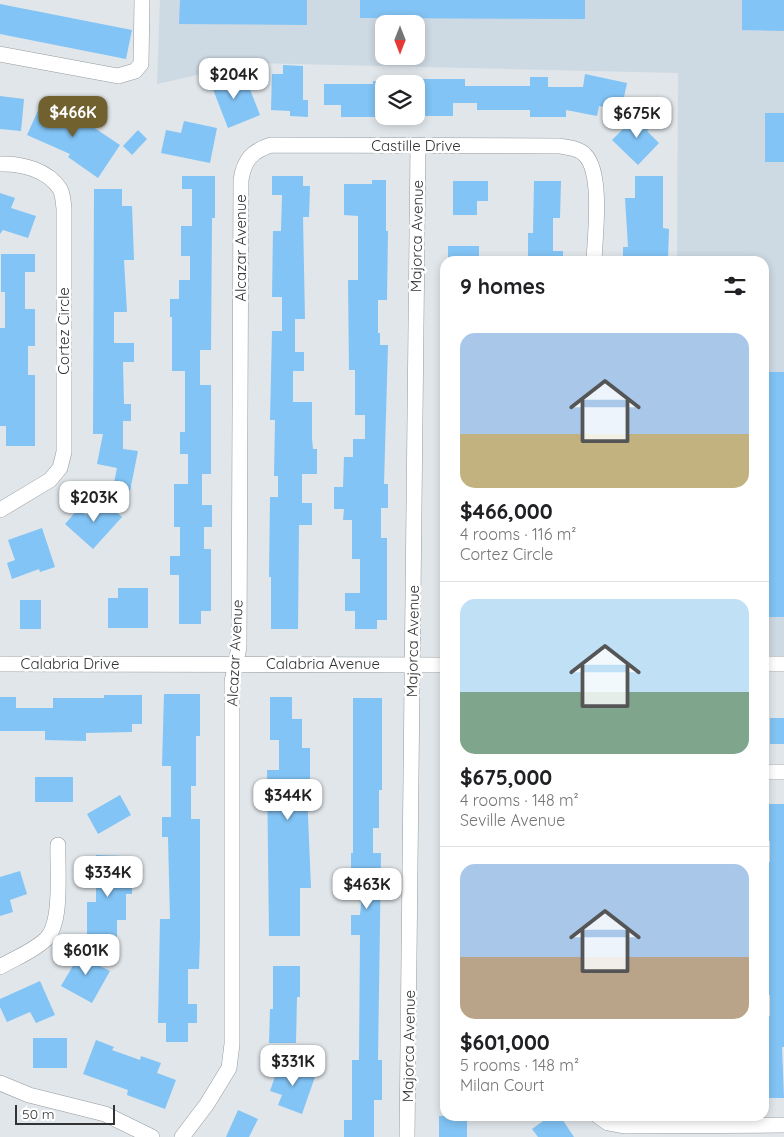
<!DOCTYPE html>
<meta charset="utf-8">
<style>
:root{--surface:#fff;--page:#f2f2f2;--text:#202124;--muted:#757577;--line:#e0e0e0;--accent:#71612f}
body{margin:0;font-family:Quicksand,sans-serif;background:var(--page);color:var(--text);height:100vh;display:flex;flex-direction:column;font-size:19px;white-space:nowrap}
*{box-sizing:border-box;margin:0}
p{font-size:16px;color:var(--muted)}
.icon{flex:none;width:28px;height:28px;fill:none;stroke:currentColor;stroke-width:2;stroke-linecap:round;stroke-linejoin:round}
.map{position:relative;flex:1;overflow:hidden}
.side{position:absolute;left:440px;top:256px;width:329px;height:865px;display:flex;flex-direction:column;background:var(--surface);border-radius:15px;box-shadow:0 2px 8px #0003}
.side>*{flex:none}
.needle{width:32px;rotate:180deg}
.buttons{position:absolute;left:375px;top:15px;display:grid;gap:10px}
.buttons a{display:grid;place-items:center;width:50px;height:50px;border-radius:10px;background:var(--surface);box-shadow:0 2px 8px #0003;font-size:25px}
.scale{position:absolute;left:15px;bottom:12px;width:100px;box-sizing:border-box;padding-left:5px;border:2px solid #313335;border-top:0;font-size:14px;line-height:18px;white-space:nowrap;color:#313335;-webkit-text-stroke:4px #fff;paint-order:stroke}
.price{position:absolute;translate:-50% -42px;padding:0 11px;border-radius:10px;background:#fff;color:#222;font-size:16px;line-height:32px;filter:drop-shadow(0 1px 2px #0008)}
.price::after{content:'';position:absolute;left:50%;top:30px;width:15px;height:11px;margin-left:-8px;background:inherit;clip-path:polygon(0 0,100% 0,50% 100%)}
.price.selected{background:var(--accent);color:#fff}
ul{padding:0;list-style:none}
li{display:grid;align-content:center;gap:10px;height:265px;padding:0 20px}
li+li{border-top:1px solid var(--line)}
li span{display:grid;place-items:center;height:155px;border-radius:15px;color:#555}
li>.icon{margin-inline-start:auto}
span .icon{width:90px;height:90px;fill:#fffc;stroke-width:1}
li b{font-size:21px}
h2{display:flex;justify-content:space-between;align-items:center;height:60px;padding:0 20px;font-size:21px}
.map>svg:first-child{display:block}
.built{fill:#cdd9e3;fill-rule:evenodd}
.building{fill:#82c4f5}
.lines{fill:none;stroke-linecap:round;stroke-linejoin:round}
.minor-casing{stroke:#949a9e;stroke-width:16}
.minor{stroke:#fff;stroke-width:15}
.labels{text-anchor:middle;stroke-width:5;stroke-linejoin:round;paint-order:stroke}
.street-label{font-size:15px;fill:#313335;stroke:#fff}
</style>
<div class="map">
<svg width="784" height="1137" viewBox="0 0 784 1137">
<rect width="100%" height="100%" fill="#e0e6ea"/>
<path class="built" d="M160 0H784V656H764V261H677L678 73 251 63 157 84ZM384 24H416V56H384Z"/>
<g class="building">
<path d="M180 0H307V25L179 24Z"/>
<path d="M360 0H585V19L360 18Z"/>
<path d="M742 0H784V31L742 30Z"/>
<path d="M0 4 132 30 126 59 0 34Z"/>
<path d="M283 65 303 66V100H308V117L290 116V111L271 110 272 74H283Z"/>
<path d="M218 72 225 87 246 79 260 115 228 128 207 74Z"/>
<path d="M585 74 627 83 621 111 599 106 597 116 566 110V117H530V110H477V103H453V116H423V79H465V86H530V77H548V87H583Z"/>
<path d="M373 81H384V117H341V105H324V84H373Z"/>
<path d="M0 96 24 99 21 131 0 129Z"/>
<path d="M44 97 64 105 59 115 88 128 90 125 120 145 98 178 68 157 70 154 27 135Z"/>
<path d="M640 112 653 125 647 131 659 143 638 165 612 140Z"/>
<rect x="765" y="113" width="19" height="49"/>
<path d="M184 121 217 128 210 163 161 153 166 130 181 133Z"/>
<path d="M138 130 147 139 132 155 123 146Z"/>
<path d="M182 176H215V218H212L211 350H200V385H211V474H202V505H212V527H204V549H211V611H201V624H179V575H170V556H180V527H174V484H188V454H180V432H185V371H172V317H170V299H179V280H190V256H181V226H192V189H182Z"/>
<path d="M272 176H303V186H310L309 217H303L305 319H295V352H304V371H293V402H312V439L313 449H317V474H302V503H312V525H299L298 629H271V577H269L270 497H278V476H274L275 420H270L272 331H282V297H272L273 231H281L282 195H272Z"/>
<path d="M635 176H663V228L669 229 668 261H623V247H628L625 198H635Z"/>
<path d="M372 180H386V231H388L387 300H378V333H380V345H388L384 484H388V508H381V538H387V620H377V629H355V611H345V593H360V559H352V520H343L344 509H334V487H343L344 457H353V439H365V415H355V370H349L348 280H358V216L344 215V184H372Z"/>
<path d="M453 181H488V201H477V215H453Z"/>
<path d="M534 181H561L560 218H553V251H563V261H528V233H533Z"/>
<path d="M94 189H122V206H132L134 260H124L127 312H114V343H134V362H123L124 404H131V421H123V449L138 451 130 491 113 488 117 468 97 464 103 434H93Z"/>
<path d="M0 193 15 198 11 208 36 216 28 238 3 230 0 234Z"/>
<rect x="448" y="246" width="31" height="15"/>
<path d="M1 254H35V272H25V309H35V346H28V375H35V446H6V426H0V328H5V292H1Z"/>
<rect x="764" y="372" width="20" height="245"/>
<path d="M102 498 122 517 93 549 65 524 79 508 86 515Z"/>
<path d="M42 528 55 567 40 572 39 569 12 579 7 563 15 560 8 540Z"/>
<path d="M118 588H148V628H108V598H118Z"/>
<rect x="20" y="600" width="21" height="29"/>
<path d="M164 694H200V736H196V786H191V819H200V938L199 969H188V1004H197V1023H188V1042H166V1023H158L160 919H170L168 837H162V817H171V766H162Z"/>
<path d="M104 695H142V724H132V732L86 733V741L45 740V731H0V697H16V708H53V698H104Z"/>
<path d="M270 697H292V719H302V748H310V792H307L311 888H300V936H269L267 770H279V740H270Z"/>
<path d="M353 698H382V790H379V828H373V853H381L378 1060H382V1100H374V1137H344V1120H352V1060H359L360 935H351V915H360L361 905V882H351V853H353Z"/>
<rect x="770" y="718" width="14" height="26"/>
<rect x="35" y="777" width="38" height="25"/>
<path d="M120 795 131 815 98 834 87 814Z"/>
<path d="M766 804H784V1047H782L784 1098H764V1067H769V1037H764V1016H770V995H764V862H770V841H766Z"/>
<path d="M96 855 123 856V875H132V894H126V920H117V938H87V902H96Z"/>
<path d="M20 871 27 894 10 900 13 912 0 916V877Z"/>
<path d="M84 947 100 956 96 964 110 971 92 1003 61 986Z"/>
<path d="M273 966H300V997H297L296 1043H269L270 1009H273Z"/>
<path d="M40 981 55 1015 36 1023 30 1012 7 1022 0 1007V999Z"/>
<rect x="33" y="1038" width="34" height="30"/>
<path d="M96 1040 114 1047 112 1050 140 1060 141 1056 161 1063 157 1073 176 1080 165 1109 127 1095 128 1090 83 1074Z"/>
<path d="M280 1062 316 1074 302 1114 278 1105 282 1095 270 1091Z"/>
<path d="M238 1110 258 1119 249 1137H226Z"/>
<rect x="439" y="1116" width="28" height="21"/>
<path d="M550 1116H560L574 1137H538L532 1129Z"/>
</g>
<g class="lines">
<defs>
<g id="minor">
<path d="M0 54 118 76 135 71 141 64 142 0"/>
<path d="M0 164C21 163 48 170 60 189 63 194 63 202 64 208V452L60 468 50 480 0 510"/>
<path d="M0 664 445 665"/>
<path d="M764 664H784"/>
<path d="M764 772H784"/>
<path d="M0 967C15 958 34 951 46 939 63 923 57 868 58 845"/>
<path d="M0 1083 29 1095 105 1114 152 1137"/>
<path d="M598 1116 608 1123 624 1126 784 1125"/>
<path d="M182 1137 207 1104 229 1068 232 1044V682L239 647 241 180C244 160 252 151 271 145L560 146C568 148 579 148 585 155 603 173 595 236 594 261"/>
<path d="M407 1137 418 146"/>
</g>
</defs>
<use href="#minor" class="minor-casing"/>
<use href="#minor" class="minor"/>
</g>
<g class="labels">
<g class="street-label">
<text x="416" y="151">Castille Drive</text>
<text transform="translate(417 236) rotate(-89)" y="5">Majorca Avenue</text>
<text transform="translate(241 248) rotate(-90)" y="5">Alcazar Avenue</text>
<text transform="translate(64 331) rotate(-90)" y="5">Cortez Circle</text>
<text transform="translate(413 641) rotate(-89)" y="5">Majorca Avenue</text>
<text transform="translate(235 653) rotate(-87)" y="5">Alcazar Avenue</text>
<text x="70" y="669">Calabria Drive</text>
<text x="323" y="669">Calabria Avenue</text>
<text transform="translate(409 1046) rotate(-89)" y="5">Majorca Avenue</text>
</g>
</g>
</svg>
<div class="buttons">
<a><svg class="needle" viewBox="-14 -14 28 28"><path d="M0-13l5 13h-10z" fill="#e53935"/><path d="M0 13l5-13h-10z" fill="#757577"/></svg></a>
<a><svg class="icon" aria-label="layers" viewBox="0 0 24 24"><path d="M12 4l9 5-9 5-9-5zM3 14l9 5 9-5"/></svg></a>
</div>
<div class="scale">50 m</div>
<b class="price" style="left:234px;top:100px">$204K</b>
<b class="price selected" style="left:73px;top:138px">$466K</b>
<b class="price" style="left:637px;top:139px">$675K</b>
<b class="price" style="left:94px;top:523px">$203K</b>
<b class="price" style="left:288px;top:821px">$344K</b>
<b class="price" style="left:108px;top:898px">$334K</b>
<b class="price" style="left:367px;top:910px">$463K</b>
<b class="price" style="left:86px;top:976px">$601K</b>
<b class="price" style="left:293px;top:1087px">$331K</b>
<section class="side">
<h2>9 homes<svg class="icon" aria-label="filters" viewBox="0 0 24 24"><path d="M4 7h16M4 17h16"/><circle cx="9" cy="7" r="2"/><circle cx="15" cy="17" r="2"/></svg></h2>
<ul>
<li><span style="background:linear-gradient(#a9c7e8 65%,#c2b280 0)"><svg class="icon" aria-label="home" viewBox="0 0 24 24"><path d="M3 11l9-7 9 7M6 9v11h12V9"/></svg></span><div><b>$466,000</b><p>4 rooms · 116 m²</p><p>Cortez Circle</p></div></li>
<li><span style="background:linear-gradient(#bfe0f5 60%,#7fa58c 0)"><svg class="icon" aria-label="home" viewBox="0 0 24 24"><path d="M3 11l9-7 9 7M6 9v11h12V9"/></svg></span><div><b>$675,000</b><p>4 rooms · 148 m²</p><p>Seville Avenue</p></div></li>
<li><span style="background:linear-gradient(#a9c7e8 60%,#b9a48a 0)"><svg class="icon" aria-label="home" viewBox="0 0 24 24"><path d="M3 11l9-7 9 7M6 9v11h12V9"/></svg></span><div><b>$601,000</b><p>5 rooms · 148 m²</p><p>Milan Court</p></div></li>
</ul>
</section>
</div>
